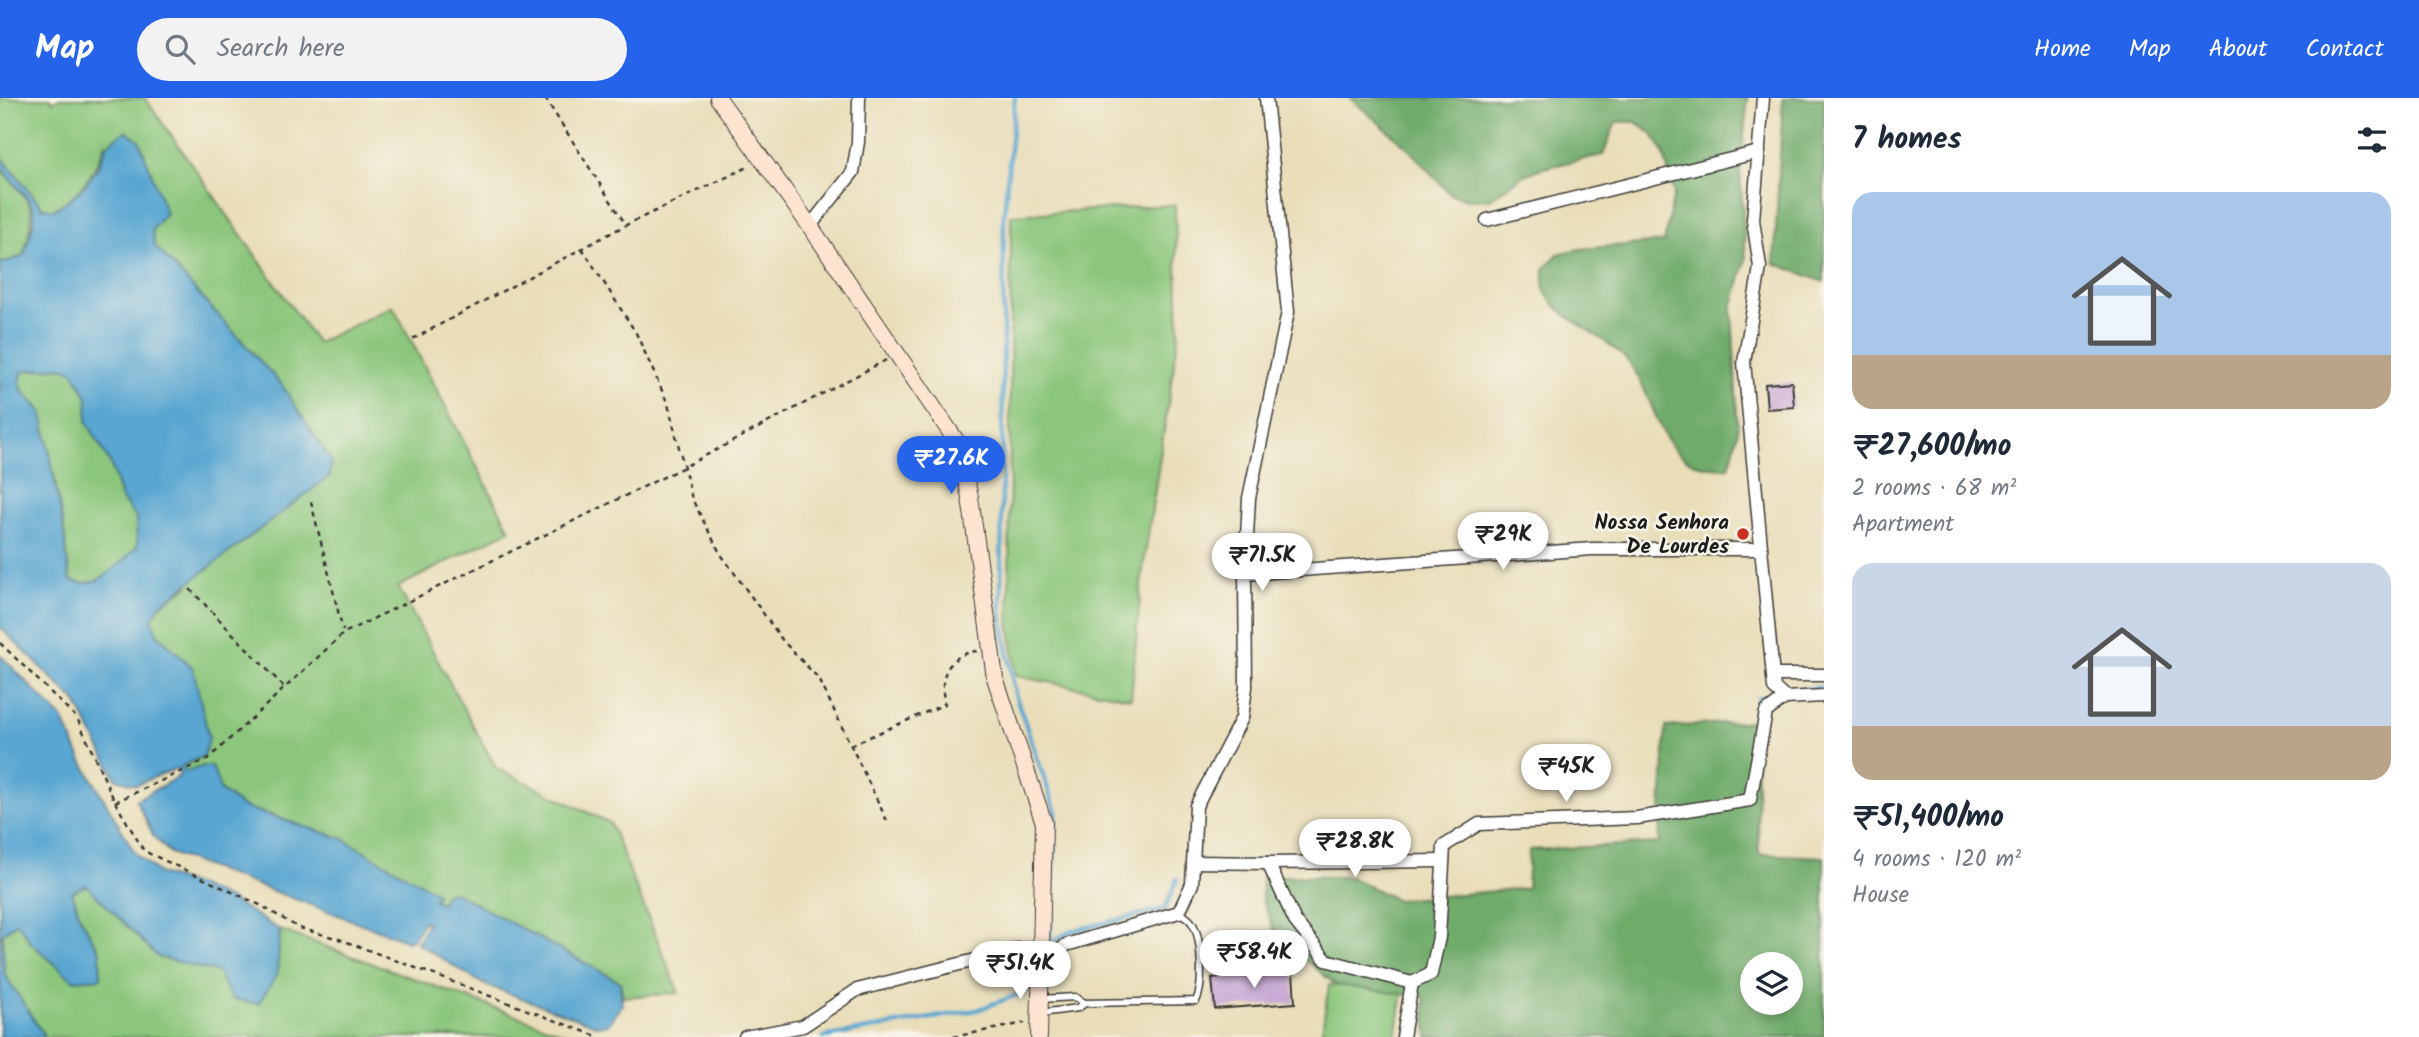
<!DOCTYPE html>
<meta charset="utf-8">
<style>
:root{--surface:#fff;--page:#f2f2f3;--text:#1f2937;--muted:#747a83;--accent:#2563eb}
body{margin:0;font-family:Kalam,sans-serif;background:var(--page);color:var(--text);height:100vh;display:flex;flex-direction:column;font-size:26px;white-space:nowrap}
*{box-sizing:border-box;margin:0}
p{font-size:23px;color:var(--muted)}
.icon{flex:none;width:38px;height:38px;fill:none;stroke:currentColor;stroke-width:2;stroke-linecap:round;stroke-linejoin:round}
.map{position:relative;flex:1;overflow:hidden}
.drawer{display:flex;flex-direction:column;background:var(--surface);width:595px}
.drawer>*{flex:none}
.tools{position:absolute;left:1740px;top:854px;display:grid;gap:14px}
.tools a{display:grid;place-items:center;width:63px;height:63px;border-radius:50%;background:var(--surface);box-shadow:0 4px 10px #0003;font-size:35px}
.price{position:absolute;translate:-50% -60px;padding:0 16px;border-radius:24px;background:#fff;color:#222;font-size:23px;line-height:46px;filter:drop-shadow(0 2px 4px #0008)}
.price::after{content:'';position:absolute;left:50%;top:42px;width:21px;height:16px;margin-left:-10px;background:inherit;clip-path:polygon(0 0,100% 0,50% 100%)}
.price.active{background:var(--accent);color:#fff}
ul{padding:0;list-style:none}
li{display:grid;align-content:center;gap:14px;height:371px;padding:0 28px}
li span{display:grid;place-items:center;height:217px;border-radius:21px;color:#555}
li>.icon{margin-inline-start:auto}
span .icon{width:126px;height:126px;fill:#fffc;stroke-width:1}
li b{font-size:30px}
h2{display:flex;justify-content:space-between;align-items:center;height:84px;padding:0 28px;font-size:30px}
header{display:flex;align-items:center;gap:42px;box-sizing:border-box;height:98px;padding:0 35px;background:var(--accent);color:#fff}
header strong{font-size:33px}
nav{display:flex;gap:38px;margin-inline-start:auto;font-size:24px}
.search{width:490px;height:63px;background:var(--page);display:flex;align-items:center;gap:18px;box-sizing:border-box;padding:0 24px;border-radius:38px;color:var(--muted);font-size:26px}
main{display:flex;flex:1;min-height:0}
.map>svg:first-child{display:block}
.green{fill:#8bc67b;stroke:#54714c;stroke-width:2}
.forest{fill:#70ab6b;stroke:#466444;stroke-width:2;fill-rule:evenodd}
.water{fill:#58a6d1;stroke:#3a6176;stroke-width:2;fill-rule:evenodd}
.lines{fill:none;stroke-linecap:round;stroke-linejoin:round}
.stream{stroke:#58a6d1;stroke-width:4.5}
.building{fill:#c8a8d5}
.lane-casing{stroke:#3b3934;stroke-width:9}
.street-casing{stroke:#3b3934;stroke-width:15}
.secondary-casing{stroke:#3b3934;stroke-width:18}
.path{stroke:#3b3934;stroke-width:2.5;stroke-dasharray:5 5;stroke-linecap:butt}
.lane{stroke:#fff;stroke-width:6}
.street{stroke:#fff;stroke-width:12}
.secondary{stroke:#fde4d1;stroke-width:16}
.poi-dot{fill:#c8321e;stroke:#f7f3e8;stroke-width:2.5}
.labels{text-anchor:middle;stroke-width:5;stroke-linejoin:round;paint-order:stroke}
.poi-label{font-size:21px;font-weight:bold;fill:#1c1c1c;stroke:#f7f3e8;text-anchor:end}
</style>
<header>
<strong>Map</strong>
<div class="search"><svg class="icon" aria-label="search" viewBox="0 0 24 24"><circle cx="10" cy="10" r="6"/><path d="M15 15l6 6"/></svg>Search here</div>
<nav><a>Home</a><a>Map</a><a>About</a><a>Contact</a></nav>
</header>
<main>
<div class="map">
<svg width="1824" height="939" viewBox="0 0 1824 939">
<rect width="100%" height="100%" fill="#f7f3e8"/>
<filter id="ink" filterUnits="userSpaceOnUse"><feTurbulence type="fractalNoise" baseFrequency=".0143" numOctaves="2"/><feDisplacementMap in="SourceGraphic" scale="14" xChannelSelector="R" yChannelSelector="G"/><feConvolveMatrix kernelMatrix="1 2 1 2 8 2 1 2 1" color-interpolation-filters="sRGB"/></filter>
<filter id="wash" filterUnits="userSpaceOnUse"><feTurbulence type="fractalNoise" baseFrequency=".00686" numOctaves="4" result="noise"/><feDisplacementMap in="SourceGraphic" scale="28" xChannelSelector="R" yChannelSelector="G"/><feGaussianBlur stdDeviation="1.57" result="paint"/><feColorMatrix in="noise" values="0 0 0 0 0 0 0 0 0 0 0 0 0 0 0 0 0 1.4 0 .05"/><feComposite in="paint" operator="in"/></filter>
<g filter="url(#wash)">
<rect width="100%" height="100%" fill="#e9deb9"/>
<g class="green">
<path d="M0 0H50L53 4 59 0H145L317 245 393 208 510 432 398 489 496 670 610 725 679 895 623 899 620 884 454 794 446 795 441 805 434 802 437 795 278 719 243 709 221 693 204 668 185 675 181 668 193 570 157 536 151 521 160 507 187 489 281 286 155 148 152 132 106 45C95 74 81 96 53 113L42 109 0 57Z"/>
<path d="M0 70C35 111 38 105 23 158L0 166Z"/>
<path d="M1175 107 1179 234 1142 476 1131 600 1016 578 1009 523 1011 117Z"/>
<path d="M63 269 74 274 88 301 87 324 111 367 121 400 137 420V449C119 466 97 495 70 483L63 427 42 314 22 292 20 283 23 273Z"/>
<path d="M86 787 158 859 217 874 277 877 280 832 575 939H45L5 877 2 836 18 824 31 845 100 854 80 819 72 793Z"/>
<path d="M1329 887 1403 893 1396 939H1321Z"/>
</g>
<g class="forest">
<path d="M1350 0H1748L1740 73 1746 161 1732 210 1738 335 1729 370C1708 370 1691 368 1675 352 1655 331 1648 283 1623 258 1603 237 1556 219 1545 193 1543 187 1544 178 1544 171L1558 156 1579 151 1664 144 1674 95 1663 53 1652 36 1636 24H1616L1603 57 1543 70 1524 77 1490 101 1469 102 1450 96 1406 48Z"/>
<path d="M1783 0H1824V184L1774 165Z"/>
<path d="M1755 623 1759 756 1824 759V939H1428L1424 899 1336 887 1276 838 1262 800V778L1350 779 1397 802 1527 790 1529 752 1659 745 1666 629ZM1752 866H1790V905H1752Z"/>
</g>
<g class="water">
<path d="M126 33 139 42 166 115 152 132 155 148 281 286 331 363 330 378 160 507 152 521 157 536 193 570 209 640 204 658 182 668 185 674 204 668 212 669 221 693 243 709 341 740 437 795 434 802 441 805 446 795 454 794 620 884 622 907 608 926 598 928 483 886 417 845 428 824 424 823 413 841 408 843 170 755 154 739 136 702 180 678 177 670 136 687 116 681 76 604 0 529V166L23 158C27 146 33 132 34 119 35 95 0 83 0 57L42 109 53 112C68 104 85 90 94 75 109 51 98 50 126 33ZM63 269 74 274 88 301 87 324 111 367 121 400 136 420 137 449C120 465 96 495 70 482L63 427 42 314 22 292 20 283 23 273Z"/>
<path d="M0 557 62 620 82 663 135 755 160 776 199 788 233 803 280 832 277 877 258 906 232 901 217 874 158 859 86 787 72 794 80 819 100 854 101 880 73 882 31 845 17 824 2 836 5 877 45 939H0Z"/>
</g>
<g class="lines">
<g class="stream">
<path d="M1015 0 1004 116 1001 516 1015 596 1056 714 1050 845 1047 851"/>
<path d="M1783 594 1824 589"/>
<path d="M1757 600 1775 596"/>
<path d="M1050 845 1071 833 1165 811 1177 781"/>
<path d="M824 939 977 912 1027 893 1034 878"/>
</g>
</g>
<g id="blocks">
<g class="building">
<path d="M1792 284 1794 309 1767 311 1765 286Z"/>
<path d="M1293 874 1295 905 1215 911 1212 880Z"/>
</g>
</g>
</g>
<g filter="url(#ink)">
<use href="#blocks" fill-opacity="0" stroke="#3b3934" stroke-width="2"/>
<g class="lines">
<defs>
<g id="lane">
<path d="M1040 901 1075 899 1085 905"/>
<path d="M1041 915 1078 910 1085 905 1196 903C1204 888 1202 839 1192 825 1189 820 1183 817 1179 814"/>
</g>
<g id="street">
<path d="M1763 0 1753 122 1760 169 1744 264 1774 590 1785 600 1824 598"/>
<path d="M1487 122 1759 54"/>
<path d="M810 128 853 74 858 44 859 0"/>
<path d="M1245 476 1592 451H1760"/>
<path d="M1773 577H1824"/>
<path d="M1193 764 1268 765 1295 823 1326 862 1412 885 1431 876 1439 839 1444 748 1479 726 1637 720 1750 702 1766 614 1785 600"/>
<path d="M1268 765 1443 763"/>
<path d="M1039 870 1066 847 1179 814 1192 786 1196 708 1242 620 1246 589 1245 476 1249 400 1288 214 1266 0"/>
<path d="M745 939 803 928 857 892 1019 851H1041"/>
<path d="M1403 939 1412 885"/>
</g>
<path id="secondary" d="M718 0 810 128 957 344 970 399 995 580 1044 725 1039 939"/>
</defs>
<use href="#lane" class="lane-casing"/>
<use href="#street" class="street-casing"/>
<use href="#secondary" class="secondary-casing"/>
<g class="path">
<path d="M545 0 626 127"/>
<path d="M582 150 636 235 668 306 692 401 720 455 783 543 819 581 889 727"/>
<path d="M413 241 626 127 750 68"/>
<path d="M311 404 343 533"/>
<path d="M190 491 284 589"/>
<path d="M0 545 77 620 115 704 144 753 260 807 299 830 339 841 599 939"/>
<path d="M851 647 945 606C938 578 948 557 977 553"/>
<path d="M115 704 208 661 344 535 684 369 886 262"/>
<path d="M953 939 1025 925"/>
</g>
<use href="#lane" class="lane"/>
<use href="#street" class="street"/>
<use href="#secondary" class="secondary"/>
</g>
</g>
<circle class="poi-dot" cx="1743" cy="436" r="7"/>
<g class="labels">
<g class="poi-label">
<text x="1729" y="431">Nossa Senhora<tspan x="1729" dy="24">De Lourdes</tspan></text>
</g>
</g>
</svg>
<div class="tools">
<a><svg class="icon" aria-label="layers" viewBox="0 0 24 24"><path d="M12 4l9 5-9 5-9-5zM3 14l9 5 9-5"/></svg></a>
</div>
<b class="price active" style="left:951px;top:398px">₹27.6K</b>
<b class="price" style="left:1503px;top:474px">₹29K</b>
<b class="price" style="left:1262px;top:495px">₹71.5K</b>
<b class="price" style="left:1566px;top:706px">₹45K</b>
<b class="price" style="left:1355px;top:781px">₹28.8K</b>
<b class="price" style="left:1254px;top:892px">₹58.4K</b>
<b class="price" style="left:1020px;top:903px">₹51.4K</b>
</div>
<section class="drawer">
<h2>7 homes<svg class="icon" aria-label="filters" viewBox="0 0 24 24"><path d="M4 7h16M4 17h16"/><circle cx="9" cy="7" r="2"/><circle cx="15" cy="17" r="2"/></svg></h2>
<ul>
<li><span style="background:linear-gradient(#a9c7e8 75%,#b9a48a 0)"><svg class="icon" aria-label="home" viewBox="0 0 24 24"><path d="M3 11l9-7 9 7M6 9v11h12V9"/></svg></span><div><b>₹27,600/mo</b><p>2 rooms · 68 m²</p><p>Apartment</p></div></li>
<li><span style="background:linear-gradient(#c9d6e8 75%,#b9a48a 0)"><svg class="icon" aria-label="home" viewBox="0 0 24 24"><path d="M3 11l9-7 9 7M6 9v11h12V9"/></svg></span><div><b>₹51,400/mo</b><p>4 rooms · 120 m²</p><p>House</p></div></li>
</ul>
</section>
</main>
